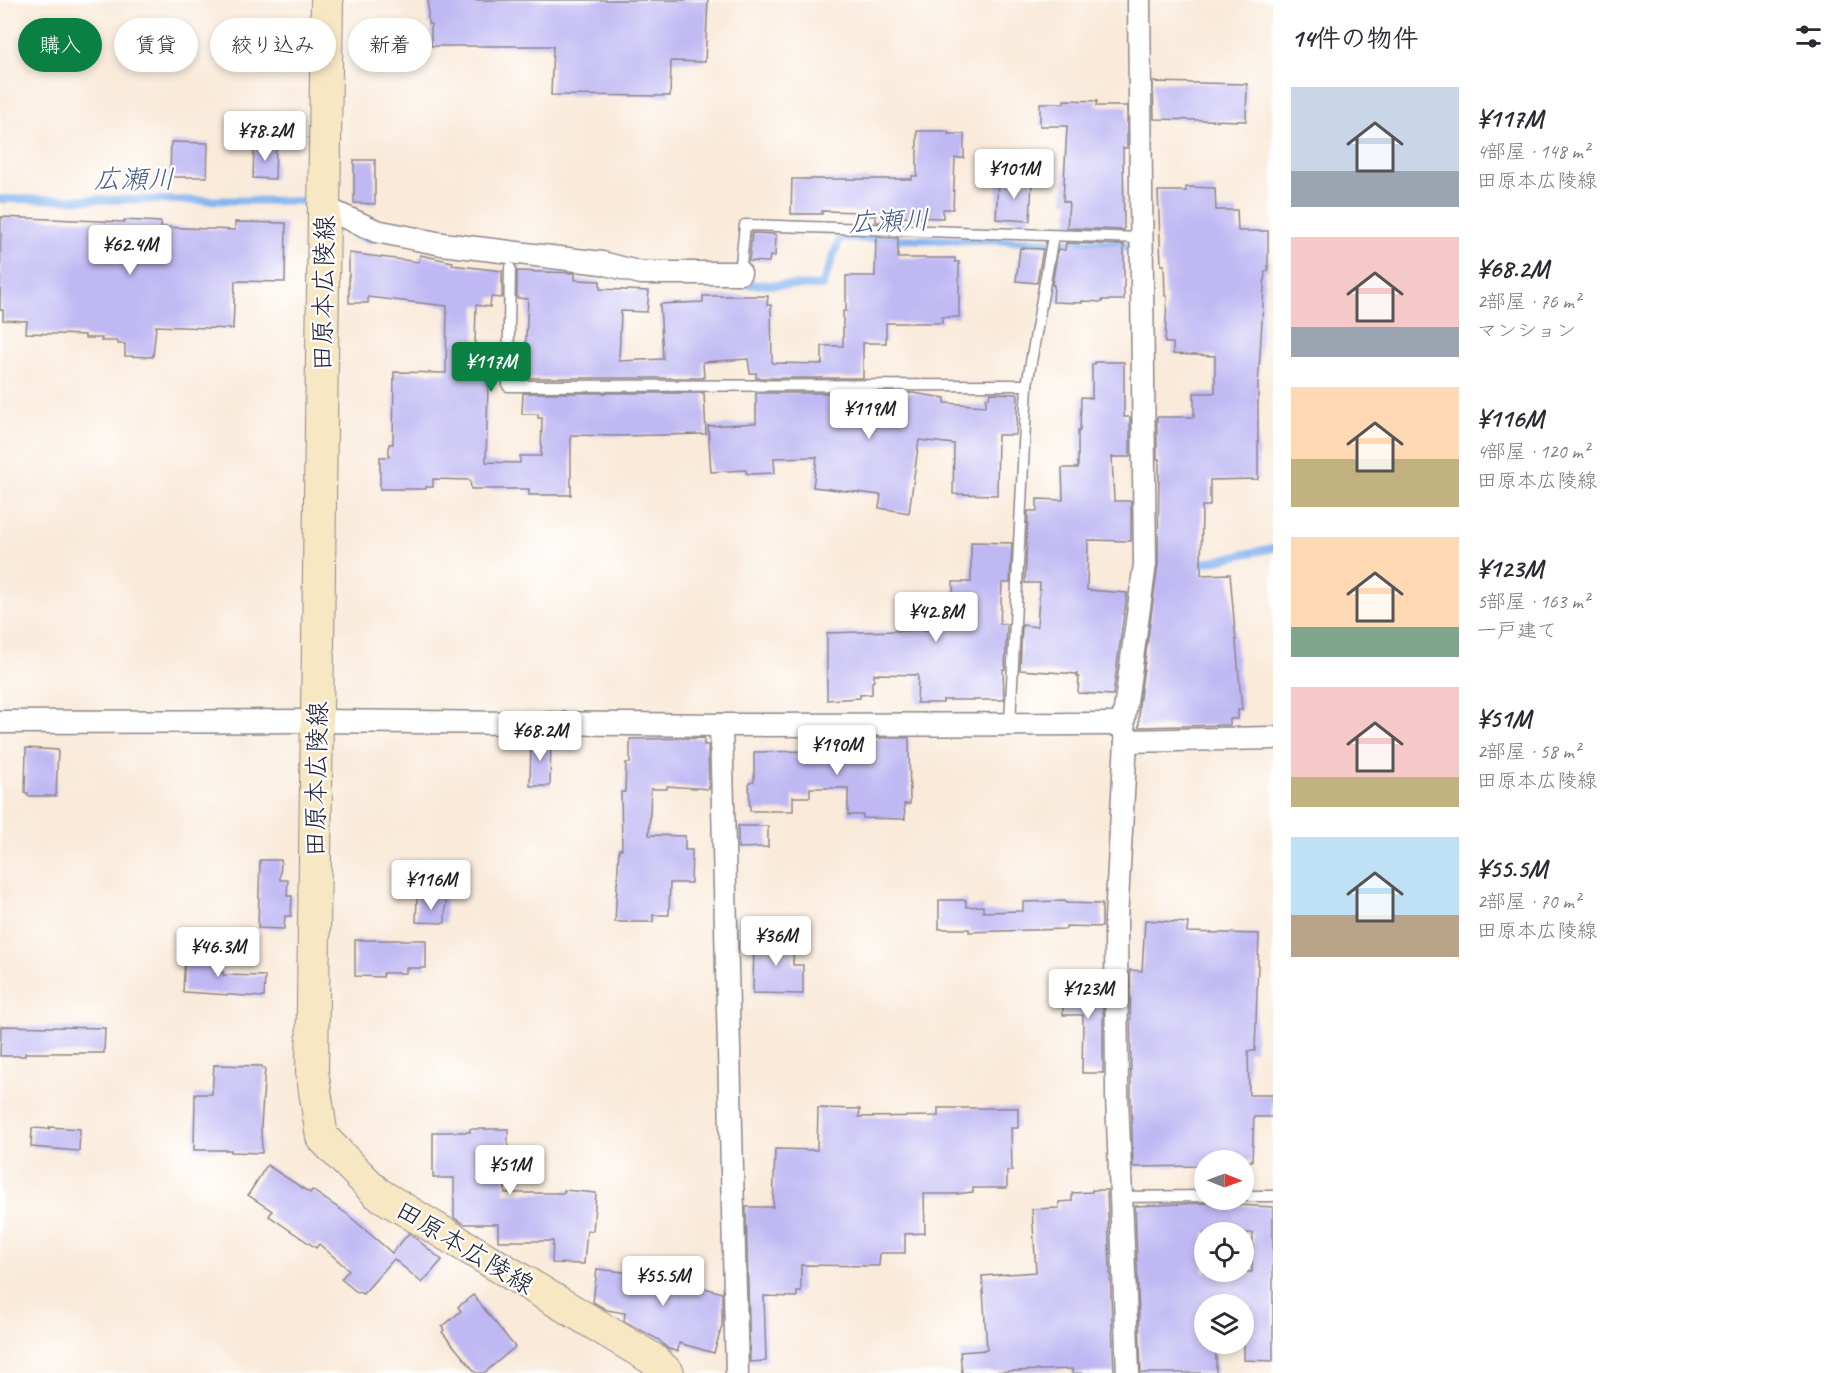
<!DOCTYPE html>
<html lang="ja">
<meta charset="utf-8">
<style>
:root{--surface:#fff;--page:#f2f2f3;--text:#2b2b33;--muted:#7c7c81;--accent:#0b8043}
body{margin:0;font-family:Caveat,"Klee One",sans-serif;background:var(--page);color:var(--text);height:100vh;display:flex;flex-direction:column;font-size:22px;white-space:nowrap}
*{box-sizing:border-box;margin:0}
p{font-size:20px;color:var(--muted)}
.icon{flex:none;width:33px;height:33px;fill:none;stroke:currentColor;stroke-width:2;stroke-linecap:round;stroke-linejoin:round}
.map{position:relative;flex:1;overflow:hidden}
.details{display:flex;flex-direction:column;background:var(--surface);width:570px}
.details>*{flex:none}
.hud{position:absolute;left:18px;top:18px;width:570px;height:54px;display:flex;gap:12px}
.needle{width:39px;rotate:91deg}
.controls{position:absolute;left:1194px;top:1150px;display:grid;gap:12px}
.controls a{display:grid;place-items:center;width:60px;height:60px;border-radius:50%;background:var(--surface);box-shadow:0 3px 9px #0003;font-size:30px}
.price{position:absolute;translate:-50% -51px;padding:0 14px;border-radius:6px;background:#fff;color:#222;font-size:20px;line-height:39px;filter:drop-shadow(0 2px 3px #0008)}
.price::after{content:'';position:absolute;left:50%;top:36px;width:18px;height:14px;margin-left:-9px;background:inherit;clip-path:polygon(0 0,100% 0,50% 100%)}
.price.selected{background:var(--accent);color:#fff}
ul{padding:0;list-style:none}
li{display:flex;align-items:center;gap:18px;height:150px;padding:0 18px}
li span{display:grid;place-items:center;flex:none;width:168px;height:120px;border-radius:0px;color:#555}
li>.icon{margin-inline-start:auto}
span .icon{width:72px;height:72px;fill:#fffc;stroke-width:1}
li b{font-size:26px}
h2{display:flex;justify-content:space-between;align-items:center;height:72px;padding:0 18px;font-size:26px}
.chip{padding:0 21px;border-radius:27px;background:var(--surface);box-shadow:0 3px 9px #0003;font-size:21px;line-height:54px}
.chip.selected{background:var(--accent);color:#fff}
main{display:flex;flex:1;min-height:0}
.map>svg:first-child{display:block}
.lines{fill:none;stroke-linecap:round;stroke-linejoin:round}
.stream{stroke:#83b3ee;stroke-width:8}
.building{fill:#bfb8f3;fill-rule:evenodd}
.lane-casing{stroke:#8e868a;stroke-width:13}
.street-casing{stroke:#8e868a;stroke-width:25}
.secondary-casing{stroke:#8e868a;stroke-width:34}
.lane{stroke:#fff;stroke-width:10}
.street{stroke:#fff;stroke-width:22}
.secondary{stroke:#f7e8c3;stroke-width:32}
.labels{text-anchor:middle;stroke-width:4.5;stroke-linejoin:round;paint-order:stroke}
.street-label{font-size:26px;fill:#22223b;stroke:#fff}
.water-label{font-size:27px;font-style:italic;fill:#495c83;stroke:#fff}
</style>
<main>
<div class="map">
<svg width="1273" height="1373" viewBox="0 0 1273 1373">
<rect width="100%" height="100%" fill="#fff"/>
<filter id="ink" filterUnits="userSpaceOnUse"><feTurbulence type="fractalNoise" baseFrequency=".0167" numOctaves="2"/><feDisplacementMap in="SourceGraphic" scale="12" xChannelSelector="R" yChannelSelector="G"/><feConvolveMatrix kernelMatrix="1 2 1 2 8 2 1 2 1" color-interpolation-filters="sRGB"/></filter>
<filter id="wash" filterUnits="userSpaceOnUse"><feTurbulence type="fractalNoise" baseFrequency=".008" numOctaves="4" result="noise"/><feDisplacementMap in="SourceGraphic" scale="24" xChannelSelector="R" yChannelSelector="G"/><feGaussianBlur stdDeviation="1.35" result="paint"/><feColorMatrix in="noise" values="0 0 0 0 0 0 0 0 0 0 0 0 0 0 0 0 0 1.4 0 .05"/><feComposite in="paint" operator="in"/></filter>
<g filter="url(#wash)">
<rect width="100%" height="100%" fill="#f9ead9"/>
<g class="lines">
<g class="stream">
<path d="M0 199 303 201"/>
<path d="M355 235 371 239"/>
<path d="M734 284 822 286 840 238 1117 243 1132 249V257"/>
<path d="M1193 565 1273 548"/>
</g>
</g>
<g id="blocks">
<g class="building">
<path d="M428 0H708L705 62 671 61 670 96 551 95 553 46H431V24H428Z"/>
<path d="M1153 82 1247 84 1246 121 1154 119Z"/>
<path d="M1064 100 1097 101 1096 106H1127V148H1123L1124 230 1067 228 1069 202 1063 201 1067 126H1040V103H1064Z"/>
<path d="M917 131H948V134H964V158H955L953 209H943V218L898 217V222H876V216H863V212L822 211V214H791L792 179H912V176H917Z"/>
<path d="M171 142 208 143 207 177H170Z"/>
<path d="M254 146H276L275 179 253 178Z"/>
<path d="M354 160H375V204L354 203Z"/>
<path d="M998 180 1032 181 1030 221 996 219Z"/>
<path d="M1186 187 1215 188 1216 210H1237L1238 231H1268V271H1265L1258 386V479L1210 480V506H1202L1201 575 1230 574 1242 710H1238V719H1230V725L1139 727V705L1158 564 1159 459H1157V417H1194V393H1215V356L1173 354V343H1165L1167 296H1165L1164 265H1161L1158 191H1186Z"/>
<path d="M1 217 124 222V220L161 222V227L235 230V222L286 223 285 282 235 281 233 329 156 326 153 357 125 356V344H118V341H101L102 338H85V335L26 333 27 321 3 320V310H0Z"/>
<path d="M752 233 776 234 775 256H770L769 262 749 261Z"/>
<path d="M876 237 898 238V258H955V262H959V317H942V323H886V343H863V378H756V373H750L748 359 703 362 704 378H524L528 299 517 298V271L575 273V280L600 281V289L649 291 647 312 621 311 619 361 663 359 660 304 703 302V296H768L767 305H771L772 363 822 364V346H843V311H846V276H875Z"/>
<path d="M1066 243 1124 245V300H1102V302L1082 301V303L1053 302 1054 285H1052L1058 249 1065 250Z"/>
<path d="M1020 248 1043 249 1037 283 1016 281Z"/>
<path d="M349 253 419 262 420 255 453 262 452 265 502 271V298L491 297 490 307 476 305 475 347 489 348 486 462 520 463V456H541L542 418H538V414H522L523 393H704L706 434 619 436 571 435V495H529V489H471L470 480 433 479V487H426V489H380V457H389V444H393L394 372 446 373 447 306 368 297V303H349Z"/>
<path d="M1095 362H1124V417H1130V457H1112L1114 501H1131V541L1088 540 1087 590 1127 593 1113 695 1078 693 1079 677H1077V674L1020 670 1022 625 1037 627 1040 583H1025L1028 511H1037V499L1063 500 1062 468H1078V431H1080L1081 397 1092 398V364H1095Z"/>
<path d="M756 393H913L945 398V403L986 406V398H989L990 393 1018 394 1016 435H998L997 495 953 494 954 444 919 440 909 513 879 508 881 495 813 487 817 457 774 458 775 473 750 474 746 473V470L711 472 708 426 756 423Z"/>
<path d="M971 542 1012 543 1010 583H1002L1000 624H1007L1005 669H1003L1004 700H943V703H917L918 675 874 674V681L872 682V694L860 695V698L827 700V633L929 630 930 613 954 614 953 582H971Z"/>
<path d="M531 737H551L550 786H530Z"/>
<path d="M704 738V745H708L709 789 667 786V789H651L649 835 685 836V850H692L691 883H670L669 915H653V922H615L619 849H622L621 792H625L626 763H630V739Z"/>
<path d="M813 738H909L910 804H904L905 819 863 818V815H848V788H810V797H793V811H750L749 783 754 782V752L813 751Z"/>
<path d="M26 748 58 750 56 796H28V793H25Z"/>
<path d="M738 826H768V847L738 848Z"/>
<path d="M260 860H281L280 880H288L287 896H292L291 916H285L284 929 258 928Z"/>
<path d="M417 898 446 899 445 923 416 922Z"/>
<path d="M939 900H966V907L983 906V912L1023 911V902L1066 901V903L1102 904V927L1066 926V929L969 932V929H939Z"/>
<path d="M1145 920 1188 923 1187 932 1259 934 1255 1051H1248L1249 1095H1273V1117H1254L1252 1161H1204V1166L1133 1167 1131 1096 1130 970 1142 971Z"/>
<path d="M754 937 794 938 793 965H803V994L753 993Z"/>
<path d="M355 940H426V968H406V973H383V977L355 976Z"/>
<path d="M185 953 219 955 218 972H223V975L265 976 264 997 183 992Z"/>
<path d="M1063 981H1103V1073H1082L1083 1015H1063Z"/>
<path d="M1 1026 105 1028 104 1053H25V1056H0Z"/>
<path d="M214 1065 262 1066V1069L265 1068 261 1126 262 1153 231 1152V1150H194L195 1094H212Z"/>
<path d="M818 1108 860 1109 859 1117 938 1116V1108H1018V1128H1011L1012 1171H1007V1188H973V1192L955 1194H924L925 1233 905 1234V1253H880L879 1266 801 1265V1292H797V1297L764 1296 766 1361 750 1362 746 1207H773L775 1149 817 1150Z"/>
<path d="M49 1127 80 1129 79 1151 31 1147 32 1128 49 1129Z"/>
<path d="M470 1129H508V1152H504L505 1193H564V1190L596 1193 593 1231 587 1230 584 1264 552 1263 553 1241H498V1224H464L454 1218V1178H433V1132H470Z"/>
<path d="M267 1165 310 1193 312 1190 347 1214 392 1253 409 1233 442 1260 422 1283 394 1259 363 1294 359 1292 358 1293 341 1279 349 1270 319 1244 316 1248 269 1216 272 1211 248 1195Z"/>
<path d="M1092 1190H1107L1114 1373H1072V1369L962 1373 960 1352 987 1350 982 1276 1036 1272 1032 1209 1059 1208V1202L1072 1201V1193L1092 1192Z"/>
<path d="M1205 1203 1273 1207V1361L1244 1360V1305H1204V1344H1216V1373H1141L1135 1206ZM1204 1233H1253L1252 1272H1204Z"/>
<path d="M597 1269 632 1273V1269L644 1270 722 1293V1326L714 1353 679 1343 678 1351 668 1349 659 1340 624 1321 625 1313 607 1310 593 1302Z"/>
<path d="M473 1295 515 1347 484 1373H476L442 1332 444 1330 442 1327 461 1311 458 1307Z"/>
</g>
</g>
</g>
<g filter="url(#ink)">
<use href="#blocks" fill-opacity="0" stroke="#8e868a" stroke-width="1.5"/>
<g class="lines">
<defs>
<g id="lane">
<path d="M510 268 508 386 1027 385"/>
<path d="M740 273 745 225 1142 238"/>
<path d="M1010 723 1027 385 1053 236"/>
<path d="M1244 1196H1273"/>
<path d="M1120 1197 1204 1196"/>
</g>
<g id="street">
<path d="M325 208 376 231 442 244 602 263 641 273H740"/>
<path d="M0 722 316 721 721 725 1123 724"/>
<path d="M721 725 737 1373"/>
<path d="M1126 741 1273 738"/>
<path d="M1128 1373 1117 1096 1116 919 1126 741 1123 724 1145 564 1139 0"/>
</g>
<path id="secondary" d="M327 0 312 1071 322 1137 377 1193 651 1358 668 1373"/>
</defs>
<use href="#lane" class="lane-casing"/>
<use href="#street" class="street-casing"/>
<use href="#secondary" class="secondary-casing"/>
<use href="#lane" class="lane"/>
<use href="#street" class="street"/>
<use href="#secondary" class="secondary"/>
</g>
</g>
<g class="labels">
<g class="street-label">
<text transform="translate(323 293) rotate(-89)" y="9">田原本広陵線</text>
<text transform="translate(316 779) rotate(-89)" y="9">田原本広陵線</text>
<text transform="translate(465 1247) rotate(31)" y="9">田原本広陵線</text>
</g>
<g class="water-label">
<text x="134" y="188">広瀬川</text>
<text transform="translate(889 221) rotate(-2)" y="9">広瀬川</text>
</g>
</g>
</svg>
<div class="controls">
<a><svg class="needle" viewBox="-14 -14 28 28"><path d="M0-13l5 13h-10z" fill="#e53935"/><path d="M0 13l5-13h-10z" fill="#7c7c81"/></svg></a>
<a><svg class="icon" aria-label="locate" viewBox="0 0 24 24"><circle cx="12" cy="12" r="6"/><path d="M12 2v4M12 18v4M2 12h4M18 12h4"/></svg></a>
<a><svg class="icon" aria-label="layers" viewBox="0 0 24 24"><path d="M12 4l9 5-9 5-9-5zM3 14l9 5 9-5"/></svg></a>
</div>
<b class="price" style="left:265px;top:162px">¥78.2M</b>
<b class="price" style="left:1014px;top:200px">¥101M</b>
<b class="price" style="left:130px;top:276px">¥62.4M</b>
<b class="price selected" style="left:491px;top:393px">¥117M</b>
<b class="price" style="left:869px;top:440px">¥119M</b>
<b class="price" style="left:936px;top:643px">¥42.8M</b>
<b class="price" style="left:540px;top:762px">¥68.2M</b>
<b class="price" style="left:837px;top:776px">¥190M</b>
<b class="price" style="left:431px;top:911px">¥116M</b>
<b class="price" style="left:776px;top:967px">¥36M</b>
<b class="price" style="left:218px;top:978px">¥46.3M</b>
<b class="price" style="left:1088px;top:1020px">¥123M</b>
<b class="price" style="left:510px;top:1196px">¥51M</b>
<b class="price" style="left:663px;top:1307px">¥55.5M</b>
<div class="hud">
<a class="chip selected">購入</a>
<a class="chip">賃貸</a>
<a class="chip">絞り込み</a>
<a class="chip">新着</a>
</div>
</div>
<section class="details">
<h2>14件の物件<svg class="icon" aria-label="filters" viewBox="0 0 24 24"><path d="M4 7h16M4 17h16"/><circle cx="9" cy="7" r="2"/><circle cx="15" cy="17" r="2"/></svg></h2>
<ul>
<li><span style="background:linear-gradient(#c9d6e8 70%,#9aa5b1 0)"><svg class="icon" aria-label="home" viewBox="0 0 24 24"><path d="M3 11l9-7 9 7M6 9v11h12V9"/></svg></span><div><b>¥117M</b><p>4部屋 · 148 m²</p><p>田原本広陵線</p></div></li>
<li><span style="background:linear-gradient(#f6c9c9 75%,#9aa5b1 0)"><svg class="icon" aria-label="home" viewBox="0 0 24 24"><path d="M3 11l9-7 9 7M6 9v11h12V9"/></svg></span><div><b>¥68.2M</b><p>2部屋 · 76 m²</p><p>マンション</p></div></li>
<li><span style="background:linear-gradient(#ffd9b3 60%,#c2b280 0)"><svg class="icon" aria-label="home" viewBox="0 0 24 24"><path d="M3 11l9-7 9 7M6 9v11h12V9"/></svg></span><div><b>¥116M</b><p>4部屋 · 120 m²</p><p>田原本広陵線</p></div></li>
<li><span style="background:linear-gradient(#ffd9b3 75%,#7fa58c 0)"><svg class="icon" aria-label="home" viewBox="0 0 24 24"><path d="M3 11l9-7 9 7M6 9v11h12V9"/></svg></span><div><b>¥123M</b><p>5部屋 · 163 m²</p><p>一戸建て</p></div></li>
<li><span style="background:linear-gradient(#f6c9c9 75%,#c2b280 0)"><svg class="icon" aria-label="home" viewBox="0 0 24 24"><path d="M3 11l9-7 9 7M6 9v11h12V9"/></svg></span><div><b>¥51M</b><p>2部屋 · 58 m²</p><p>田原本広陵線</p></div></li>
<li><span style="background:linear-gradient(#bfe0f5 65%,#b9a48a 0)"><svg class="icon" aria-label="home" viewBox="0 0 24 24"><path d="M3 11l9-7 9 7M6 9v11h12V9"/></svg></span><div><b>¥55.5M</b><p>2部屋 · 70 m²</p><p>田原本広陵線</p></div></li>
</ul>
</section>
</main>
